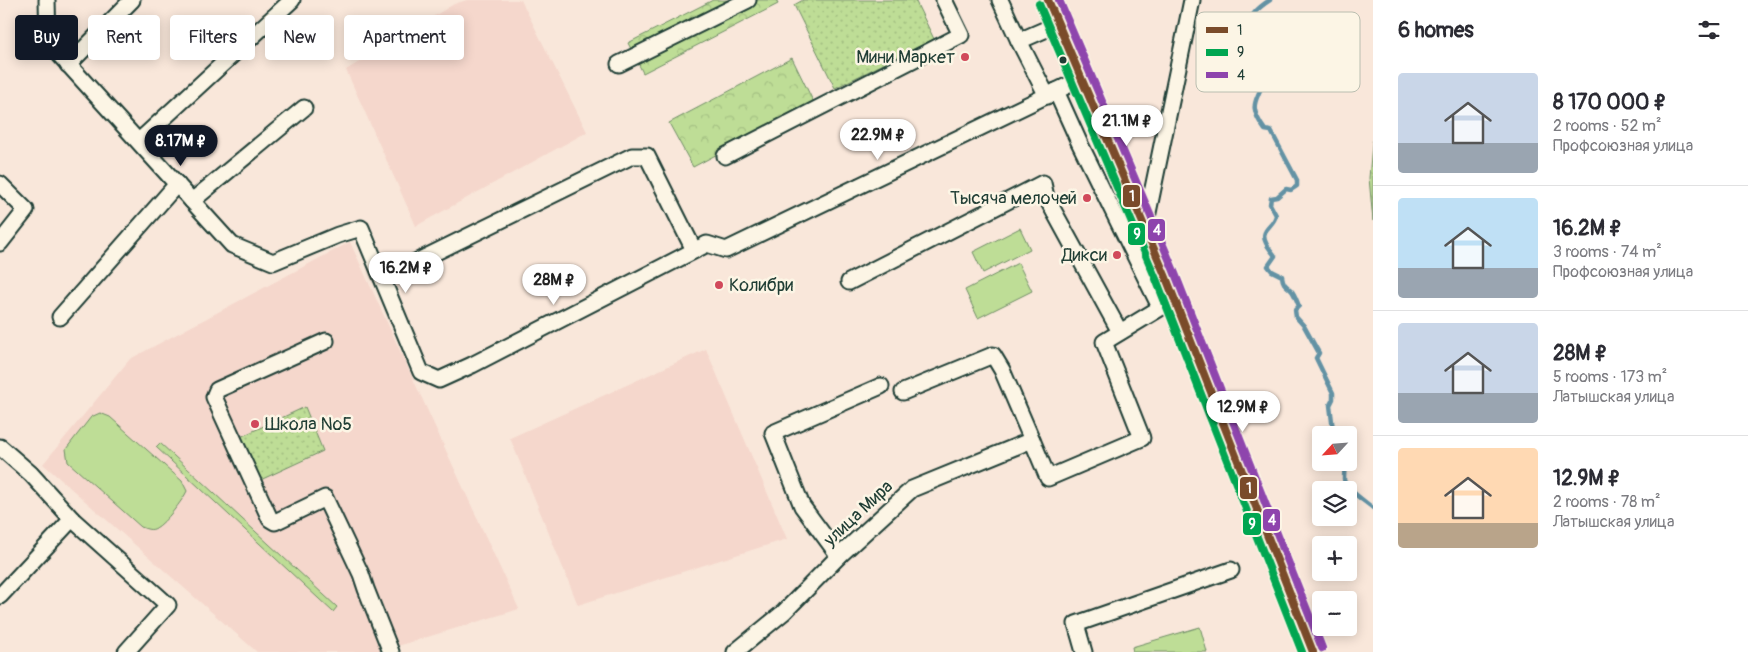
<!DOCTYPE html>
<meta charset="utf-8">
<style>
:root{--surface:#fff;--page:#f7f7f7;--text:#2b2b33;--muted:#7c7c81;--line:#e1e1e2;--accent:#111827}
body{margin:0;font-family:Pangolin,sans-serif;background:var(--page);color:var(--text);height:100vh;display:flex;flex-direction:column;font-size:19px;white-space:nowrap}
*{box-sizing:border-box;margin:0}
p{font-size:16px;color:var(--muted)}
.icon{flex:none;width:28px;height:28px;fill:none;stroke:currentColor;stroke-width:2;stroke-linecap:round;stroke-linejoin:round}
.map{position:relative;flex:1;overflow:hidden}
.drawer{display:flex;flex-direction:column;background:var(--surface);width:375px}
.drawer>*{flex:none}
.top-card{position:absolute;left:15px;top:15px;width:475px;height:45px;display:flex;gap:10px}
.needle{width:32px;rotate:244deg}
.fabs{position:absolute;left:1312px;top:426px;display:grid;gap:10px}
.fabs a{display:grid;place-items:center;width:45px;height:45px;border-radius:5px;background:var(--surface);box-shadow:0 2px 12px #0003;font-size:25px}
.price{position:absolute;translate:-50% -42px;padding:0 11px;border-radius:18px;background:#fff;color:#222;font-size:16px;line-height:32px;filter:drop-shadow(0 1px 2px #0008)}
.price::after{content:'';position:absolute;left:50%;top:30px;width:15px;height:11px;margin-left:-8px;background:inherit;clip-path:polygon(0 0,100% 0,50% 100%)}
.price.on{background:var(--accent);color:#fff}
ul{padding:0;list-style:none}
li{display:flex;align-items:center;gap:15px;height:125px;padding:0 25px}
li+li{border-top:1px solid var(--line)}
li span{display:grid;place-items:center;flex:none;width:140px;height:100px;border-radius:5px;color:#555}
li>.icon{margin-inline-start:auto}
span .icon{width:60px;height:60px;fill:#fffc;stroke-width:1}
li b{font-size:21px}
h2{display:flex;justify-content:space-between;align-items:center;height:60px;padding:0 25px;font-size:21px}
.tag{padding:0 18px;border-radius:5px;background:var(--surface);box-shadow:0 2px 12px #0003;font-size:18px;line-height:45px}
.tag.on{background:var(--accent);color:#fff}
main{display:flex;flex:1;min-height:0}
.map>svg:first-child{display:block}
.built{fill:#f5d7cc}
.grass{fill:url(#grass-dots);stroke:#6e8d65}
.forest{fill:url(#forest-crowns);stroke:#6e8d65}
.park{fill:#bedd96;stroke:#6e8d65}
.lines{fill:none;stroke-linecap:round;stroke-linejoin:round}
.stream{stroke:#6392a4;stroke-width:4.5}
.minor-casing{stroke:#1f3d34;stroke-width:19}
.minor{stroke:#fcf5e5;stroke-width:15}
.bus-1-casing{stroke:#fcf5e5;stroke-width:11}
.bus-2-casing{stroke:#fcf5e5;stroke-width:11}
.bus-3-casing{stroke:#fcf5e5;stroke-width:11}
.bus-1{stroke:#7a4b2a;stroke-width:8}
.bus-2{stroke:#00a651;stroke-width:8}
.bus-3{stroke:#8e44ad;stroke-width:8}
.poi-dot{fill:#d1495b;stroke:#fcf5e5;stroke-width:2}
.bus-dot{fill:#1f3d34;stroke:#fcf5e5;stroke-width:2}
.labels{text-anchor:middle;stroke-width:5;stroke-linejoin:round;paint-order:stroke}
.poi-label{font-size:18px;fill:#1f3d34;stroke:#fcf5e5;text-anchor:end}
.street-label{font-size:18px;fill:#1f3d34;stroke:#fcf5e5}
.key{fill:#fcf5e5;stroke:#babeb0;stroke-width:1}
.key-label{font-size:14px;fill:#1f3d34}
.line-badge{stroke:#fcf5e5;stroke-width:2}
.badge-label{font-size:14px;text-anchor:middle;font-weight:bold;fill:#fff}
</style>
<main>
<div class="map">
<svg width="1373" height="652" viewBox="0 0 1373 652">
<defs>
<pattern id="grass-dots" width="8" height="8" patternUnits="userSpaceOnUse" patternTransform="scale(1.25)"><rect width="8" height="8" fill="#bedd96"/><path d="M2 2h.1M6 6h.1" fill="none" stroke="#a3bf82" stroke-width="1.8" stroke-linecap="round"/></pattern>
<pattern id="forest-crowns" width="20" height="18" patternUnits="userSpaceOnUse" patternTransform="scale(1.25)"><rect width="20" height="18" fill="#bedd96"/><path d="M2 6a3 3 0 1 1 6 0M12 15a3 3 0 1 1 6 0" fill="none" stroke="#a3bf82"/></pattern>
</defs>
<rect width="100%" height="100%" fill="#f9e7da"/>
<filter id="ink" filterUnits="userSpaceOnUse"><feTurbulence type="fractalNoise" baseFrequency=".02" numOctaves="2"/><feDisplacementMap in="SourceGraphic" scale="10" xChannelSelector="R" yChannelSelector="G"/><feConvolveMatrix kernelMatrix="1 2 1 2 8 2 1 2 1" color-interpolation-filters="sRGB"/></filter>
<g filter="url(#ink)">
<g class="built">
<path d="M467 0H521L587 132 416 226 346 70 454 4Z"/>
<path d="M350 242 519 609 378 652H257L43 464 130 359Z"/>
<path d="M706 349 787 539 578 605 510 438Z"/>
</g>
<g class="grass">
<path d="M803 0H915L934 39 835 88 794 5Z"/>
<path d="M305 407 323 451 254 483 236 439Z"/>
</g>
<g class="forest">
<path d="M713 0H776L778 4 643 73 628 43Z"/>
<path d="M792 58 814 103 693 167 669 123Z"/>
<path d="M1373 134V221L1369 178Z"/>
</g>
<g class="park">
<path d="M1020 228 1030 249 983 273 973 252Z"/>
<path d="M1018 263 1032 291 978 318 965 290Z"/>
<path d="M100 413 110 417 182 481 187 491C183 500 165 523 156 528 151 531 147 529 141 527L68 462 66 449 91 417Z"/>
<path d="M160 443 337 607 333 612 156 447Z"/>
<path d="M1200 627 1207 652H1133L1132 647Z"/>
</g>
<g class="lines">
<g class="stream">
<path d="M1270 0C1228 27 1258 42 1262 73 1265 100 1242 98 1265 130L1271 131 1297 180V186L1291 190 1286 189 1277 197 1271 198 1270 204 1276 215C1274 227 1259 229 1266 243 1268 248 1272 251 1275 256L1268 266 1272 271 1282 276C1283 285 1286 285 1291 290 1295 294 1297 302 1299 306L1295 310 1296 317 1304 326 1319 353 1316 358 1333 393V399L1330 405 1333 430 1345 435"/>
<path d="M1349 443 1351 453 1349 455"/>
<path d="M1344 462C1345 468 1344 474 1344 479 1344 488 1366 502 1373 508"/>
</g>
<defs>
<g id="minor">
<path d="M47 0 48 42 232 245 273 262 338 235 361 228 421 372 439 380 472 365 707 244 726 250 1081 79"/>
<path d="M1000 0 1019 41 1058 24"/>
<path d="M1048 0 1165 275 1313 652"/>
<path d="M1019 41 1047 96"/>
<path d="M619 64 748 0"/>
<path d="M68 65 132 0"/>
<path d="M1056 91 1079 142 1160 307"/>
<path d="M139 141 292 0"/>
<path d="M725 156 961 35 944 0"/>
<path d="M0 184 26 210 0 243"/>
<path d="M192 201 304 108"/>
<path d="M1145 227 1192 0"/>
<path d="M383 278 632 156H647L694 250"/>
<path d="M849 282 1043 183 1046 197 1120 332"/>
<path d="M60 317 177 184"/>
<path d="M326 341 217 390 214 397 270 519 275 522 325 498 361 574 366 589 391 652"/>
<path d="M1032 440 1048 478 1142 438 1104 342 1175 299"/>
<path d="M0 447 31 474 72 519 0 596"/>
<path d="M72 519 168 605 126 652"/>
<path d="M839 556 802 506 773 433 881 386"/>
<path d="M735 652 784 612 839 556 912 489 1032 440 1002 370 993 355 903 392"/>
<path d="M1084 652 1076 624 1231 570"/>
</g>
</defs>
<use href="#minor" class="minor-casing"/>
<use href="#minor" class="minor"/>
<defs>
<path id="bus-1" d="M1048 0 1165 275 1313 652"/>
<path id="bus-2" d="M1039 4 1156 279 1302 652"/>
<path id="bus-3" d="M1059 0 1174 271 1322 648"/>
</defs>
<use href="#bus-1" class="bus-1-casing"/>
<use href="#bus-2" class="bus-2-casing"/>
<use href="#bus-3" class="bus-3-casing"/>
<use href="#bus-1" class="bus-1"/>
<use href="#bus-2" class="bus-2"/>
<use href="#bus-3" class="bus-3"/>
</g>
</g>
<g class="poi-dot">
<circle cx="965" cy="57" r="5"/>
<circle cx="1087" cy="198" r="5"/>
<circle cx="1117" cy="255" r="5"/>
<circle cx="719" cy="285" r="5"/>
<circle cx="255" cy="424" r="5"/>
</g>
<circle class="bus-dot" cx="1063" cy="60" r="4.5"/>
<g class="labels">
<g class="poi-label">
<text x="955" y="63">Мини Маркет</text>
<text x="1077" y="204">Тысяча мелочей</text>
<text x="1107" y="261">Дикси</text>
<text x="729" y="291" text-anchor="start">Колибри</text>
<text x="265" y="430" text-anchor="start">Школа №5</text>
</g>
<g class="street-label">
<text transform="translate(858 513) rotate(-43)" y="6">улица Мира</text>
</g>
</g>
<rect x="1196" y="12" width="164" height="80" rx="8" class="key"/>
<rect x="1206" y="27" width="22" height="6" fill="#7a4b2a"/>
<rect x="1206" y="49" width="22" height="7" fill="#00a651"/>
<rect x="1206" y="72" width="22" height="6" fill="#8e44ad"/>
<g class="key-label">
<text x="1237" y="35">1</text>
<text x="1237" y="57">9</text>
<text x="1237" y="80">4</text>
</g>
<g class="line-badge">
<rect x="1122" y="184" width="19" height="24" rx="5" fill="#7a4b2a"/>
<rect x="1147" y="218" width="19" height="24" rx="5" fill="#8e44ad"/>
<rect x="1127" y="222" width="19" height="24" rx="5" fill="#00a651"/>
<rect x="1239" y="476" width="19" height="24" rx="5" fill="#7a4b2a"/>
<rect x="1262" y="508" width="19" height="24" rx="5" fill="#8e44ad"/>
<rect x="1242" y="512" width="20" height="24" rx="5" fill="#00a651"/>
</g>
<g class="badge-label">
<text x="1132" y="201">1</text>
<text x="1157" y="235">4</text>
<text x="1137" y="239">9</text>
<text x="1249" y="493">1</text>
<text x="1272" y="525">4</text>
<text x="1252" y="529">9</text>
</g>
</svg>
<div class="fabs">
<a><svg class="needle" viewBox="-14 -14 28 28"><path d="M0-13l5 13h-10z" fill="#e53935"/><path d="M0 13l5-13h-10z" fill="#7c7c81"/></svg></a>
<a><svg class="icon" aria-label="layers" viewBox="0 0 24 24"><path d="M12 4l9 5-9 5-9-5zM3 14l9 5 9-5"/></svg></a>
<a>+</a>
<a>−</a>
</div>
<b class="price" style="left:1127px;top:147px">21.1M ₽</b>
<b class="price" style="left:878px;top:161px">22.9M ₽</b>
<b class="price on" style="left:181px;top:167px">8.17M ₽</b>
<b class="price" style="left:406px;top:294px">16.2M ₽</b>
<b class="price" style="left:554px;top:306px">28M ₽</b>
<b class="price" style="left:1243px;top:433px">12.9M ₽</b>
<div class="top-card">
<a class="tag on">Buy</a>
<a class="tag">Rent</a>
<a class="tag">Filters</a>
<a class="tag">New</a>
<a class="tag">Apartment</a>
</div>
</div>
<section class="drawer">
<h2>6 homes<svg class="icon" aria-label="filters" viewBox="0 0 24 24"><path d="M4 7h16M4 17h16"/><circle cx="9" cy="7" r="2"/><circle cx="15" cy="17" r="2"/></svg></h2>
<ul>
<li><span style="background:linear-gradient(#c9d6e8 70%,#9aa5b1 0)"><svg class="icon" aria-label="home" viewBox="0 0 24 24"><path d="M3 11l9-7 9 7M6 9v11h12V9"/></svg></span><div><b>8 170 000 ₽</b><p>2 rooms · 52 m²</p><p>Профсоюзная улица</p></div></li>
<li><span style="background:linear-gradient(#bfe0f5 70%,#9aa5b1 0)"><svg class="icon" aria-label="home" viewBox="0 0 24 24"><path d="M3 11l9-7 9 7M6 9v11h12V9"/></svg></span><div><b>16.2M ₽</b><p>3 rooms · 74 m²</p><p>Профсоюзная улица</p></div></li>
<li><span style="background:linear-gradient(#c9d6e8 70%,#9aa5b1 0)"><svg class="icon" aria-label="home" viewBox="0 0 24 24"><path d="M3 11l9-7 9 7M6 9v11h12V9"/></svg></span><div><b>28M ₽</b><p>5 rooms · 173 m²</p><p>Латышская улица</p></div></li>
<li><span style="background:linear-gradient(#ffd9b3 75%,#b9a48a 0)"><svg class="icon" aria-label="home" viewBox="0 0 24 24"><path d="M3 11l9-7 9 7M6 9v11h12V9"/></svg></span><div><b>12.9M ₽</b><p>2 rooms · 78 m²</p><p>Латышская улица</p></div></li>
</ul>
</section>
</main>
